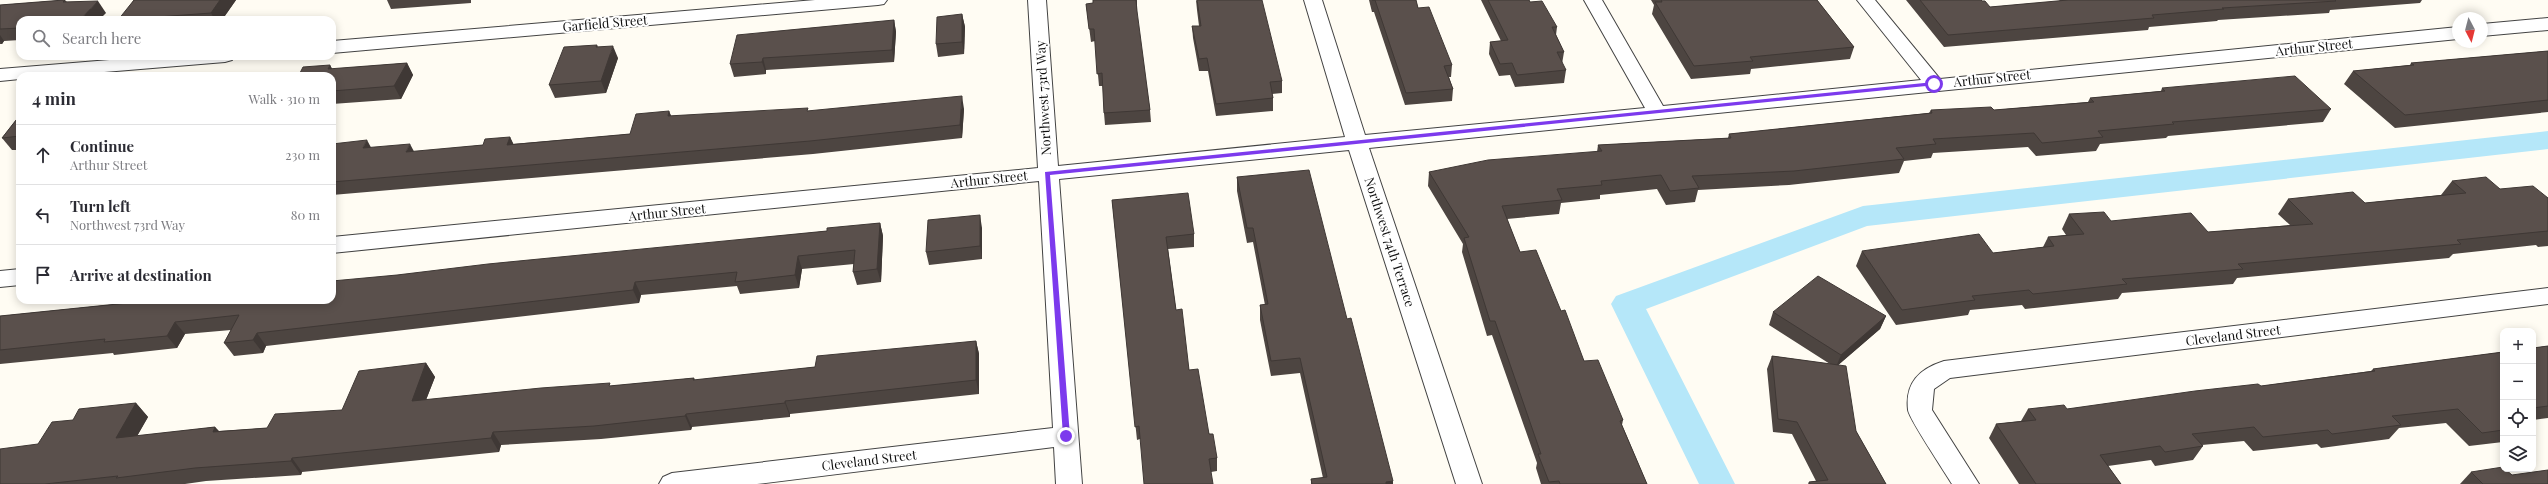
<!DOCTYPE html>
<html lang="en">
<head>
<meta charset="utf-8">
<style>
  body { margin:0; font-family:"Playfair Display",serif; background:#f2f2f3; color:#2b2b33 }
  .controls { position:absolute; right:12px; bottom:12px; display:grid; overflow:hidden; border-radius:8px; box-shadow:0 2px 10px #0003 }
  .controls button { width:36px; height:36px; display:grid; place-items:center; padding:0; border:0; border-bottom:1px solid #e1e1e2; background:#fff; color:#2b2b33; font:20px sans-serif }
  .compass { position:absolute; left:2452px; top:12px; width:36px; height:36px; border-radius:50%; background:#fff; box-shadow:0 2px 10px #0003; rotate:173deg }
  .stop { position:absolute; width:12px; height:12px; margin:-9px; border:3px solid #7c3aed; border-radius:50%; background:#fff }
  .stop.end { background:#7c3aed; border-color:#fff; box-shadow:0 1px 4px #0008 }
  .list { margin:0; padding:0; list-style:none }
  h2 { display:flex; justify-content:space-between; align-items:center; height:52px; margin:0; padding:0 16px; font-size:17px }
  h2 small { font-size:13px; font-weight:400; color:#7c7c81 }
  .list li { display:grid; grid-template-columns:26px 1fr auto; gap:12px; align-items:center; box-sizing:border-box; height:60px; padding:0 16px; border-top:1px solid #e1e1e2 }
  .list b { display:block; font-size:15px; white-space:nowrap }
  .list p { margin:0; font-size:13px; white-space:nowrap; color:#7c7c81 }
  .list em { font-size:13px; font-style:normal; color:#7c7c81 }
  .icon { flex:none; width:22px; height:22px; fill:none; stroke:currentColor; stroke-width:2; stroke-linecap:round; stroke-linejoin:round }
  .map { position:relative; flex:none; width:2548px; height:484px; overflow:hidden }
  .search { position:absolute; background:#fff; box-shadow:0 2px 10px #0003; left:16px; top:16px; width:320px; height:44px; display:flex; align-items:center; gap:10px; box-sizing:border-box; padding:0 14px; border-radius:12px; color:#7c7c81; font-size:15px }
  .panel { position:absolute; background:#fff; box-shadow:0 2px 10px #0003; left:16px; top:72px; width:320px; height:232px; border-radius:12px }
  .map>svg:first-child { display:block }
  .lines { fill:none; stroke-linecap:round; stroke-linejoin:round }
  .canal { fill:#b5e7f9; fill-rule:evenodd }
  .minor-casing { stroke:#434343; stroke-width:2 }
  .minor { fill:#fff; fill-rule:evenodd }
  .wall { fill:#4d4541 }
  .shaded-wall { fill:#3f3835 }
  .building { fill:#5a504c; stroke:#3f3835 }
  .route { fill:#7c3aed }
  .labels { text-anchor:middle; stroke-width:4; stroke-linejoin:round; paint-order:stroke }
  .street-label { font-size:13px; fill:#101010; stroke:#fff }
</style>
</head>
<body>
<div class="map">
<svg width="2548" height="484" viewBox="0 0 2548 484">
  <rect width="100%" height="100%" fill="#fffcf3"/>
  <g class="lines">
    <path class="canal" d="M2548,131V149L1867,226L1646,309L1735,484H1699L1611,304L1616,296L1863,206Z"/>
    <defs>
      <g id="minor">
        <path d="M815,0H887L884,4L878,5L332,53V41Z"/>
        <path d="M1028,0H1046L1058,166L1345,137L1304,0H1322L1365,135L1645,108L1584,0H1602L1663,106L1921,80L1857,0H1875L1940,79L2458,27V39L1369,148L1482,484H1456L1349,150L1059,179L1082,484H1056L1054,447L757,484H659L663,477L672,473L1053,428L1039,181L332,253V237L1038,168Z"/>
        <path d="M2548,18V30L2482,36V24Z"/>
        <path d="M158,56H234L232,60L225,62L56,76H20V79L0,81V69Z"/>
        <path d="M20,269V285L0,287V271Z"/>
        <path d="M2548,288V304L1950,378L1934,389L1932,410L1979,484H1952C1945,472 1909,419 1908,410C1905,383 1919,369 1944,361Z"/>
      </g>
    </defs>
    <use href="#minor" class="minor-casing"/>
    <use href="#minor" class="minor"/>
  </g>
  <g class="wall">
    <path d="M65,0L67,2L106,13L20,20V40L4,41L2,44H0V5Z"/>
    <path d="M134,0H236L222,20H119Z"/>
    <path d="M387,0H471V3L391,9Z"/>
    <path d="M1137,0V17L1150,110L1151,122L1105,125L1104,113L1103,86H1099L1095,41L1091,42L1086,4Z"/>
    <path d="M1196,0L1282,81V93L1272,94L1273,98V111L1216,116L1208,71H1199L1193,38L1192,26H1199L1197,10Z"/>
    <path d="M1369,0H1416L1418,8L1452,65L1451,77H1449L1453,89L1452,101L1405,105L1374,12H1372Z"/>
    <path d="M1481,0H1529L1530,2L1557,27L1556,35L1564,52L1562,64L1566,70L1564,83L1515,87L1510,75L1499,76L1489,54L1490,42L1501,41Z"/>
    <path d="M1651,0H1817L1854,47L1850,59L1751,69L1750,74L1691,79L1652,14L1654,5Z"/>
    <path d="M1906,0H1981L1990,7L2060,1L2059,0H2422L2420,3L2330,10L2329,13L2218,20L2217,21L2149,27L2148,30L1944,47Z"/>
    <path d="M962,14L965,27L964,54L938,57L936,44Z"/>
    <path d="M894,20L896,32L894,62L766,70V74L734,77L730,64Z"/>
    <path d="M597,45L598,47L618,58L606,93L555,98L549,85Z"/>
    <path d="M2548,51V112L2395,128L2344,84L2353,71L2410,65L2411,63Z"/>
    <path d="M407,63L413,75L401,99L332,104V76L300,73L330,65L332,69Z"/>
    <path d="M2162,88L2331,109L2323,122L2168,136L2166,138L2100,144L2096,151L2036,156L2028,147L1933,153L1931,158L1904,161L1899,173L1789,185L1698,190L1695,202L1666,205L1657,189L1600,195V199L1561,203L1559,214L1507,219L1520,252L1561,311L1584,361L1623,420L1622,425L1647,484H1541L1536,468L1537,463L1492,335L1487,336L1462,252L1463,244L1428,186L1429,172L1597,152L1598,145L1728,138L1729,134L1929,113L1931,110H1994L2088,102L2090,98L2161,91Z"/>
    <path d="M964,109L962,138L813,154L332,195V144L414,152L483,145L510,137L513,144L630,134L669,111L671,116L809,111Z"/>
    <path d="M20,115V150H12L2,138Z"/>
    <path d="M1237,177L1347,319L1393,484H1311V479L1323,478L1300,373L1271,376L1260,320V305H1265L1253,242L1247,243L1237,191Z"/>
    <path d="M2452,181L2548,198V246L2538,247L2536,245L2453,254L2449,258L2237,278L2233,284L2122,293L2118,299L2025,309L2022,305L1970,310L1968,315L1896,325L1856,266L1862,251L1993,253L2043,247L2048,237L2066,235L2062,229L2069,214L2111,221L2208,232L2290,225L2278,214L2288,199L2365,203L2441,195Z"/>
    <path d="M1112,200L1194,234V247L1168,249L1176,310L1189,370L1217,458V471L1211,472L1140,439L1137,440Z"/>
    <path d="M880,223L883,236L881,282L857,285L853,272L854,264L802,269L799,288L740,294L737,286L641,295L639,303L266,346L263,353L234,356L224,343L231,330L185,334L177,348L114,355L113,353L0,364V316L827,231Z"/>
    <path d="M982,228V259L929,265L926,252Z"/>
    <path d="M1773,312L1886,316L1880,329L1838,365L1856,431L1886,484H1808L1809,482L1816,481L1792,434L1773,432L1767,369L1772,356L1830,364L1769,325Z"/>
    <path d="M976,341L979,354V394L790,414V417L692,427L691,430L601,439L501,445L499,452L302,472L301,475L206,481L185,484H0L38,444L73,420L136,403L148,417L137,436L215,427L219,431L267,428L342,410L426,363L435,377L426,400L611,386L694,378L695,380L815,367Z"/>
    <path d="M2548,346V418L2533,420V348Z"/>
    <path d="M2503,352V442L2469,446L2446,423L2399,428L2389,439L2321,448L2317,444L2253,451L2244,441L2202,445L2203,446L2193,460L2155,466L2151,460L2108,466L2121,484H2019L1989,438L1996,424L2021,421L2028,409H2067L2261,386L2371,371L2373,369Z"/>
    <path d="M2471,472L2512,475L2548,484H2460Z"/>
  </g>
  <g class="shaded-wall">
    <path d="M220,0H236L222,20H215L211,13Z"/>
    <path d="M98,1L106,13L99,20H80Z"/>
    <path d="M962,14L965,27L964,54L962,42Z"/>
    <path d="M894,20L896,32L894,62L892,50Z"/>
    <path d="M0,35L4,41L2,44L0,41Z"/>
    <path d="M613,46L618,58L606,93L601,81Z"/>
    <path d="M763,58L766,70V74L762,62Z"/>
    <path d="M407,63L413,75L401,99L394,86Z"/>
    <path d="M330,65L337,78L328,69Z"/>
    <path d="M962,96L964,109L962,138L960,125Z"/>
    <path d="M669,111L674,123L668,116Z"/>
    <path d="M510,137L516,149L507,145Z"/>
    <path d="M367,140L374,153L363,148Z"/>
    <path d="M410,144L417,157L406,152Z"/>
    <path d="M980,215L982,228V259L980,246Z"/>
    <path d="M880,223L883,236L881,282L877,269Z"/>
    <path d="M798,256L802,269L799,288L795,275Z"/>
    <path d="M635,282L641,295L639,303L633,290Z"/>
    <path d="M1886,316L1880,329L1836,367L1841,355Z"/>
    <path d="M175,322L185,334L177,348L167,336Z"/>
    <path d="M257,333L266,346L263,353L253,340Z"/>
    <path d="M976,341L979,354V394L976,380Z"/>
    <path d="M426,363L435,377L420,415L412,401Z"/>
    <path d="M785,401L790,414V417L785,403Z"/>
    <path d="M136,403L148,417L128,452L116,438Z"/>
    <path d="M686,414L692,427L691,430L685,416Z"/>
    <path d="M215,427L226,440L213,432Z"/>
    <path d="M493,432L501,445L499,452L491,438Z"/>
    <path d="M292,458L302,472L301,475L291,461Z"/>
    <path d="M1393,481V484H1386V482Z"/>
  </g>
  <g class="building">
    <path d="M64,0H65L63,2L98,1L80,20H20V28L0,29V5Z"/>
    <path d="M134,0H220L211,13L118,20Z"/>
    <path d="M1093,0H1136L1137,11L1150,110L1104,113L1102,73L1097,74L1094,29H1089L1086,4L1093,3Z"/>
    <path d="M1197,0H1262L1282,81L1270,82L1273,98L1216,104L1207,58L1199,59L1192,26H1201Z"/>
    <path d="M1372,0H1416L1418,8L1429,7L1452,65L1444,66L1453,89L1406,93L1375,0Z"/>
    <path d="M1488,0H1529L1530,2L1542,1L1557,27H1552L1564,52H1557L1566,70L1517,75L1512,63L1500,64L1490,42L1508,40Z"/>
    <path d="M1661,0H1817L1854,47L1750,57L1753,61L1694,66L1655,2H1662Z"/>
    <path d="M1920,0H1981L1982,1H1985L1990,7L2068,0H2335L2336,1L2222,8L2224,9L2152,15L2154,18L1948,35Z"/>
    <path d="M962,14V42L936,44L937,17Z"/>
    <path d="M894,20L892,50L763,58L762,62L730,64L737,35Z"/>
    <path d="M597,45L596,47L613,46L601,81L549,85L564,47Z"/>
    <path d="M2548,51V100L2405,115L2353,71L2414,65L2411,63Z"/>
    <path d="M407,63L394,86L332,91V76H262L300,73L303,67L330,65L328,69Z"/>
    <path d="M2295,76L2331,109L2172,122L2174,124L2098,131L2103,137L2042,143L2034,133L1933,139L1936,144L1896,148L1904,159L1794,171L1692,176L1699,188L1670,191L1661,175L1601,181L1602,185L1557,189L1562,200L1502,206L1520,252L1536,250L1561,311L1565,310L1584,361L1598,360L1623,420L1620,421L1647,484H1560L1559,481L1549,482L1538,454H1541L1495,321H1490L1464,238L1469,237L1429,172L1488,160L1602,151L1598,145L1731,138L1729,134L1932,113L1931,110L1991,107L1994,110L2094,102L2090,98L2165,91L2162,88Z"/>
    <path d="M962,96L960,125L810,141L332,182V144L367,140L363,148L410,144L406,152L483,145L485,139L510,137L507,145L630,134L636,114L669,111L668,116L808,108L807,111Z"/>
    <path d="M20,115V136L2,138Z"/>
    <path d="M1309,170L1347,319L1351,318L1393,481L1386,482V484H1312L1311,479L1327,477L1300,358L1271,361L1260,305L1268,304L1253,228H1247L1237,177Z"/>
    <path d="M2486,177L2500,189L2533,186L2548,198V231L2457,240L2461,244L2238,264L2243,269L2122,279L2127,284L2033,294L2029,290L1972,296L1975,300L1902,310L1862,251L1979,234L1993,253L2054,246L2048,237L2084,234L2069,214L2104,212L2111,221L2191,213L2208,232L2313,224L2288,199L2353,192L2365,203L2466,193L2452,181Z"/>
    <path d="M1188,193L1194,234L1166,237L1176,310L1182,309L1189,370L1198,369L1209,434H1213L1217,458L1209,459L1213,484H1144L1139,426L1135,427L1112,200Z"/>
    <path d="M980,215V246L926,252L928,220Z"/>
    <path d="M880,223L877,269L853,272L855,250L798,256L795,275L735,282L737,272L635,282L633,290L257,333L253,340L224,343L239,315L175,322L167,336L104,342L105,339L0,350V316L157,300H332V281L397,275L488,264L827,231V228Z"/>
    <path d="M1818,276L1886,316L1841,355L1773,312Z"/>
    <path d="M976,341V380L785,401V403L686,414L685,416L594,426L493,432L491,438L292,458L291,461L195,468L116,478L118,476L45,484H0V449L38,444L52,422L73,420L79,409L136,403L116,438L215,427L213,432L267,428L275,414L342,410L359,371L426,363L412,401L541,388L610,383L609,386L694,378L693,380L815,367L817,356Z"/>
    <path d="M2548,346V406L2533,408V348Z"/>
    <path d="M2503,352V412H2500L2503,415V430L2482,433L2458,409L2392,416L2401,425L2332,434L2328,430L2263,437L2254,427L2192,434L2203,446L2165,452L2160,446L2100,455L2121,484H2036L1996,424L2036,420L2028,409L2064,405L2067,409L2195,391L2258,384L2261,386L2375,371L2373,369Z"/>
    <path d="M1772,356L1846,366L1856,431L1886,484H1810L1809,482L1828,480L1797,422L1778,419Z"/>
    <path d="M2503,467V469H2505L2512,475L2548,470V484H2483L2471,472Z"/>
  </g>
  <path class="route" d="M1934,82L1936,85L1050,175L1070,436L1066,439L1063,436L1045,172Z"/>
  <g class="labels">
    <g class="street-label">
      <text transform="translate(605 23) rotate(-5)" y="5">Garfield Street</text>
      <text transform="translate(2314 47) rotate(-6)" y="5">Arthur Street</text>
      <text transform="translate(1992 78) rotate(-6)" y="5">Arthur Street</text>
      <text transform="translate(1043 98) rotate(-93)" y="5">Northwest 73rd Way</text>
      <text transform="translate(989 179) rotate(-6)" y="5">Arthur Street</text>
      <text transform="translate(667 212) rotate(-6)" y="5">Arthur Street</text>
      <text transform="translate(1390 242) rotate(72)" y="5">Northwest 74th Terrace</text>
      <text transform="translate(2233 335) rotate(-7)" y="5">Cleveland Street</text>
      <text transform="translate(869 460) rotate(-7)" y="5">Cleveland Street</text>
    </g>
  </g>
</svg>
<div class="controls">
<button>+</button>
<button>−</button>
<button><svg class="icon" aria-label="locate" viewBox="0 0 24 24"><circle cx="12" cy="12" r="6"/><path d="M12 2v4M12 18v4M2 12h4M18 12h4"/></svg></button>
<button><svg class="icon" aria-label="layers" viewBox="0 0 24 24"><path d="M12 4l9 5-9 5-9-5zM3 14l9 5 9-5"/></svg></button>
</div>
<svg class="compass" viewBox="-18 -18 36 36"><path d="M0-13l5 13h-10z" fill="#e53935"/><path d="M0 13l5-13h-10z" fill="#7c7c81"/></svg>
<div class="stop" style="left:1934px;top:84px"></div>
<div class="stop end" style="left:1066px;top:436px"></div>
<div class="search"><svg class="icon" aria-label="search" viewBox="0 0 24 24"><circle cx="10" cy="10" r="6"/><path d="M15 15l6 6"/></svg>Search here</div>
<section class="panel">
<h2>4 min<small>Walk · 310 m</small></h2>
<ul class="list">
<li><svg class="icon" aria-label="ahead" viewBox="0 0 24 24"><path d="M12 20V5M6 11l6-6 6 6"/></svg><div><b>Continue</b><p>Arthur Street</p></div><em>230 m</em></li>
<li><svg class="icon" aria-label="left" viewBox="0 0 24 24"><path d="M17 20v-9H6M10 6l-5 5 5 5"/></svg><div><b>Turn left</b><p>Northwest 73rd Way</p></div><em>80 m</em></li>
<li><svg class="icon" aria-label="arrive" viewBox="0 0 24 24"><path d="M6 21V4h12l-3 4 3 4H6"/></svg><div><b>Arrive at destination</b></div></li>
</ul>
</section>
</div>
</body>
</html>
